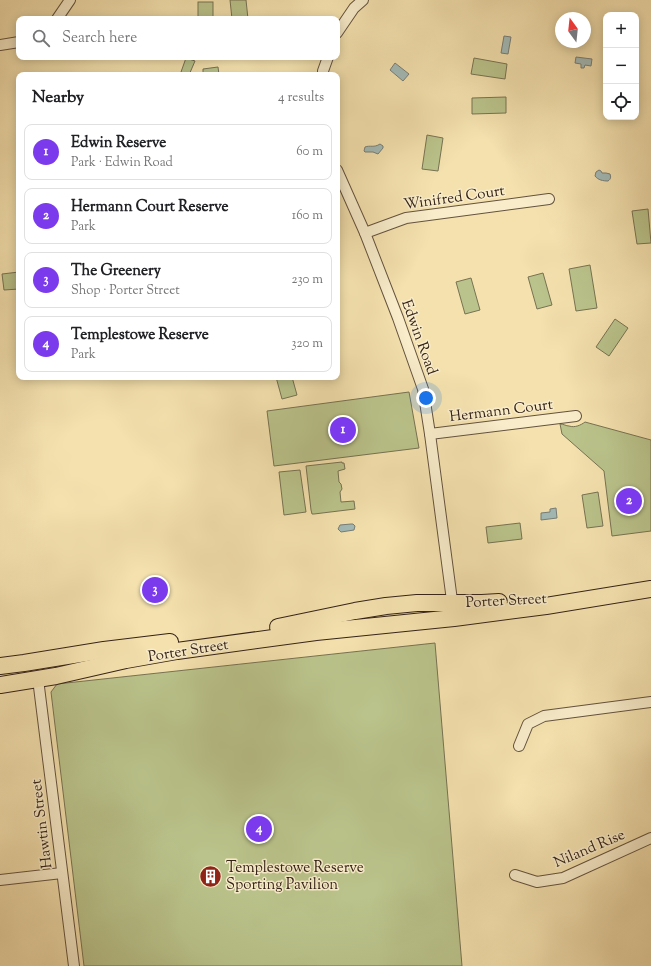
<!DOCTYPE html>
<html lang="en">
<head>
<meta charset="utf-8">
<style>
  body { margin:0; font-family:"Sorts Mill Goudy",serif; background:#f6f6f6; color:#202124 }
  .controls { position:absolute; right:12px; top:12px; display:grid; overflow:hidden; border-radius:8px; box-shadow:0 2px 10px #0003 }
  .controls button { width:36px; height:36px; display:grid; place-items:center; padding:0; border:0; border-bottom:1px solid #e0e0e0; background:#fff; color:#202124; font:20px sans-serif }
  .compass { position:absolute; left:555px; top:12px; width:36px; height:36px; border-radius:50%; background:#fff; box-shadow:0 2px 10px #0003; rotate:345deg }
  .you { position:absolute; left:426px; top:398px; width:14px; height:14px; margin:-10px; border:3px solid #fff; border-radius:50%; background:#1a73e8; box-shadow:0 0 0 6px #1a73e833 }
  .badge { display:grid; place-items:center; width:26px; height:26px; border-radius:50%; background:#7c3aed; color:#fff; font-size:13px; font-weight:700 }
  .pin { position:absolute; translate:-50% -50%; border:2px solid #fff; box-shadow:0 1px 4px #0006 }
  .list { margin:0; padding:0; list-style:none }
  h2 { display:flex; justify-content:space-between; align-items:center; height:52px; margin:0; padding:0 16px; font-size:17px }
  h2 small { font-size:13px; font-weight:400; color:#757577 }
  .list li { display:grid; grid-template-columns:26px 1fr auto; gap:12px; align-items:center; box-sizing:border-box; height:56px; margin:0 8px 8px; padding:0 8px; border:1px solid #e0e0e0; border-radius:8px }
  .list b { display:block; font-size:15px; white-space:nowrap }
  .list p { margin:0; font-size:13px; white-space:nowrap; color:#757577 }
  .list em { font-size:13px; font-style:normal; color:#757577 }
  .icon { flex:none; width:22px; height:22px; fill:none; stroke:currentColor; stroke-width:2; stroke-linecap:round; stroke-linejoin:round }
  .map { position:relative; flex:none; width:651px; height:966px; overflow:hidden }
  .search { position:absolute; background:#fff; box-shadow:0 2px 10px #0003; left:16px; top:16px; width:324px; height:44px; display:flex; align-items:center; gap:10px; box-sizing:border-box; padding:0 14px; border-radius:8px; color:#757577; font-size:15px }
  .panel { position:absolute; background:#fff; box-shadow:0 2px 10px #0003; left:16px; top:72px; width:324px; height:308px; border-radius:8px }
  .map>svg:first-child { display:block }
  .green { fill:#bac38b; stroke:#777252 }
  .water { fill:#a2bab7; stroke:#767d77 }
  .lines { fill:none; stroke-linecap:round; stroke-linejoin:round }
  .street-casing { stroke:#64523e; stroke-width:12 }
  .primary-casing { stroke:#342218; stroke-width:18 }
  .street { stroke:#f8ecca; stroke-width:10 }
  .primary { stroke:#f4e1ae; stroke-width:16 }
  .labels { text-anchor:middle; stroke-width:3; stroke-linejoin:round; paint-order:stroke }
  .street-label { font-size:15px; fill:#342218; stroke:#f8ecca }
  .poi-label { font-size:15px; fill:#342218; stroke:#f8ecca; text-anchor:start }
</style>
</head>
<body>
<div class="map">
<svg width="651" height="966" viewBox="0 0 651 966">
  <rect width="100%" height="100%" fill="#f4e1ae"/>
  <filter id="stains"><feTurbulence type="fractalNoise" baseFrequency=".005" numOctaves="4"/><feColorMatrix values="0 0 0 0 .2 0 0 0 0 .09 0 0 0 0 .02 0 0 0 .5 -.17"/></filter>
  <radialGradient id="worn" r=".72"><stop offset=".6" stop-color="#630" stop-opacity="0"/><stop offset="1" stop-color="#630" stop-opacity=".3"/></radialGradient>
  <g class="green">
    <path d="M230,0H246L248,19H232Z"/>
    <rect x="198" y="2" width="15" height="17"/>
    <path d="M186,58L195,61L189,75L181,72Z"/>
    <path d="M474,58L507,64L505,79L471,74Z"/>
    <path d="M218,67L219,75H203V69Z"/>
    <path d="M506,97V113L472,114V98Z"/>
    <path d="M427,135L443,138L438,171L422,169Z"/>
    <path d="M648,209L651,243L637,244L632,211Z"/>
    <path d="M590,265L597,308L576,311L569,269Z"/>
    <path d="M19,272V289L4,290L2,274Z"/>
    <path d="M543,273L552,305L537,309L528,277Z"/>
    <path d="M471,278L480,310L465,314L456,282Z"/>
    <path d="M615,319L628,328L609,356L596,347Z"/>
    <path d="M276,377H292L297,395L282,399Z"/>
    <path d="M409,392L419,448L274,466L267,411Z"/>
    <path d="M585,422L651,440V531L612,536L604,471L562,434L560,424C564,424 566,426 569,426C575,428 581,425 585,422Z"/>
    <path d="M342,462V463H344L345,469L338,471L339,482L341,484L342,489L340,492L341,502L354,501L355,509L314,514H312L311,510L306,466Z"/>
    <path d="M300,470L306,512L284,515L279,472Z"/>
    <path d="M598,492L603,526L587,528L582,495Z"/>
    <path d="M520,523L522,539L488,543L486,527Z"/>
    <path d="M435,643L462,966H84L51,692L57,684Z"/>
  </g>
  <g class="water">
    <path d="M504,36L511,37L508,54L501,53Z"/>
    <path d="M576,57L592,59L591,66L585,65L584,68H581V64L575,63Z"/>
    <path d="M395,63L409,74L403,81L390,70Z"/>
    <path d="M380,144L383,146V148L378,154L373,152H365L364,151L365,147C370,145 374,148 380,144Z"/>
    <path d="M599,170L601,171L602,173H606L610,174C611,177 611,179 608,181C603,181 598,180 595,176L596,172Z"/>
    <path d="M556,508L557,518L541,520V513L550,512V509Z"/>
    <path d="M351,524H353L355,526L354,530L341,532L338,529L340,525Z"/>
  </g>
  <g class="lines">
    <defs>
      <g id="street">
        <path d="M57,19L70,0"/>
        <path d="M337,33L354,8L363,0"/>
        <path d="M0,45L19,42"/>
        <path d="M323,75V71L328,57"/>
        <path d="M337,170L365,233L398,318L423,389L430,434L453,608"/>
        <path d="M365,233L406,218L549,199"/>
        <path d="M430,434L576,416"/>
        <path d="M38,679L74,966"/>
        <path d="M519,746L528,724L544,716L651,702"/>
        <path d="M515,875L537,882L563,878L651,838"/>
        <path d="M0,880L62,873"/>
      </g>
      <g id="primary">
        <path d="M278,627L355,611L386,606L417,603H482L499,602"/>
        <path d="M0,666L24,663L104,650L170,642"/>
        <path d="M0,685L56,676L126,660L177,651L316,632L454,618L546,606L651,589"/>
      </g>
    </defs>
    <use href="#street" class="street-casing"/>
    <use href="#primary" class="primary-casing"/>
    <use href="#street" class="street"/>
    <use href="#primary" class="primary"/>
  </g>
  <defs>
    <symbol id="building-disc" viewBox="-11 -11 22 22"><circle r="9.5" fill="#8f2418" stroke="#f8ecca"/><path d="M-4-6H4V6H1V3H-1V6H-4ZM-2.5-4.3h1.7v1.8h-1.7ZM.8-4.3h1.7v1.8H.8ZM-2.5-1h1.7V.8h-1.7ZM.8-1h1.7V.8H.8Z" fill="#fff"/></symbol>
  </defs>
  <g fill-rule="evenodd">
    <use href="#building-disc" x="198" y="864" width="25" height="25"/>
  </g>
  <g class="labels">
    <g class="street-label">
      <text transform="translate(454 197) rotate(-8)" y="5">Winifred Court</text>
      <text transform="translate(420 337) rotate(70)" y="5">Edwin Road</text>
      <text transform="translate(501 410) rotate(-7)" y="5">Hermann Court</text>
      <text transform="translate(506 600) rotate(-3)" y="5">Porter Street</text>
      <text transform="translate(188 650) rotate(-9)" y="5">Porter Street</text>
      <text transform="translate(41 824) rotate(-97)" y="5">Hawtin Street</text>
      <text transform="translate(589 848) rotate(-23)" y="5">Niland Rise</text>
    </g>
    <g class="poi-label">
      <text x="226" y="872">Templestowe Reserve<tspan x="226" dy="17">Sporting Pavilion</tspan></text>
    </g>
  </g>
  <rect width="100%" height="100%" filter="url(#stains)"/>
  <rect width="100%" height="100%" fill="url(#worn)"/>
</svg>
<div class="controls">
<button>+</button>
<button>−</button>
<button><svg class="icon" aria-label="locate" viewBox="0 0 24 24"><circle cx="12" cy="12" r="6"/><path d="M12 2v4M12 18v4M2 12h4M18 12h4"/></svg></button>
</div>
<svg class="compass" viewBox="-18 -18 36 36"><path d="M0-13l5 13h-10z" fill="#e53935"/><path d="M0 13l5-13h-10z" fill="#757577"/></svg>
<div class="you"></div>
<div class="pin badge" style="left:343px;top:430px">1</div>
<div class="pin badge" style="left:629px;top:501px">2</div>
<div class="pin badge" style="left:155px;top:590px">3</div>
<div class="pin badge" style="left:259px;top:829px">4</div>
<div class="search"><svg class="icon" aria-label="search" viewBox="0 0 24 24"><circle cx="10" cy="10" r="6"/><path d="M15 15l6 6"/></svg>Search here</div>
<section class="panel">
<h2>Nearby<small>4 results</small></h2>
<ul class="list">
<li><span class="badge">1</span><div><b>Edwin Reserve</b><p>Park · Edwin Road</p></div><em>60 m</em></li>
<li><span class="badge">2</span><div><b>Hermann Court Reserve</b><p>Park</p></div><em>160 m</em></li>
<li><span class="badge">3</span><div><b>The Greenery</b><p>Shop · Porter Street</p></div><em>230 m</em></li>
<li><span class="badge">4</span><div><b>Templestowe Reserve</b><p>Park</p></div><em>320 m</em></li>
</ul>
</section>
</div>
</body>
</html>
